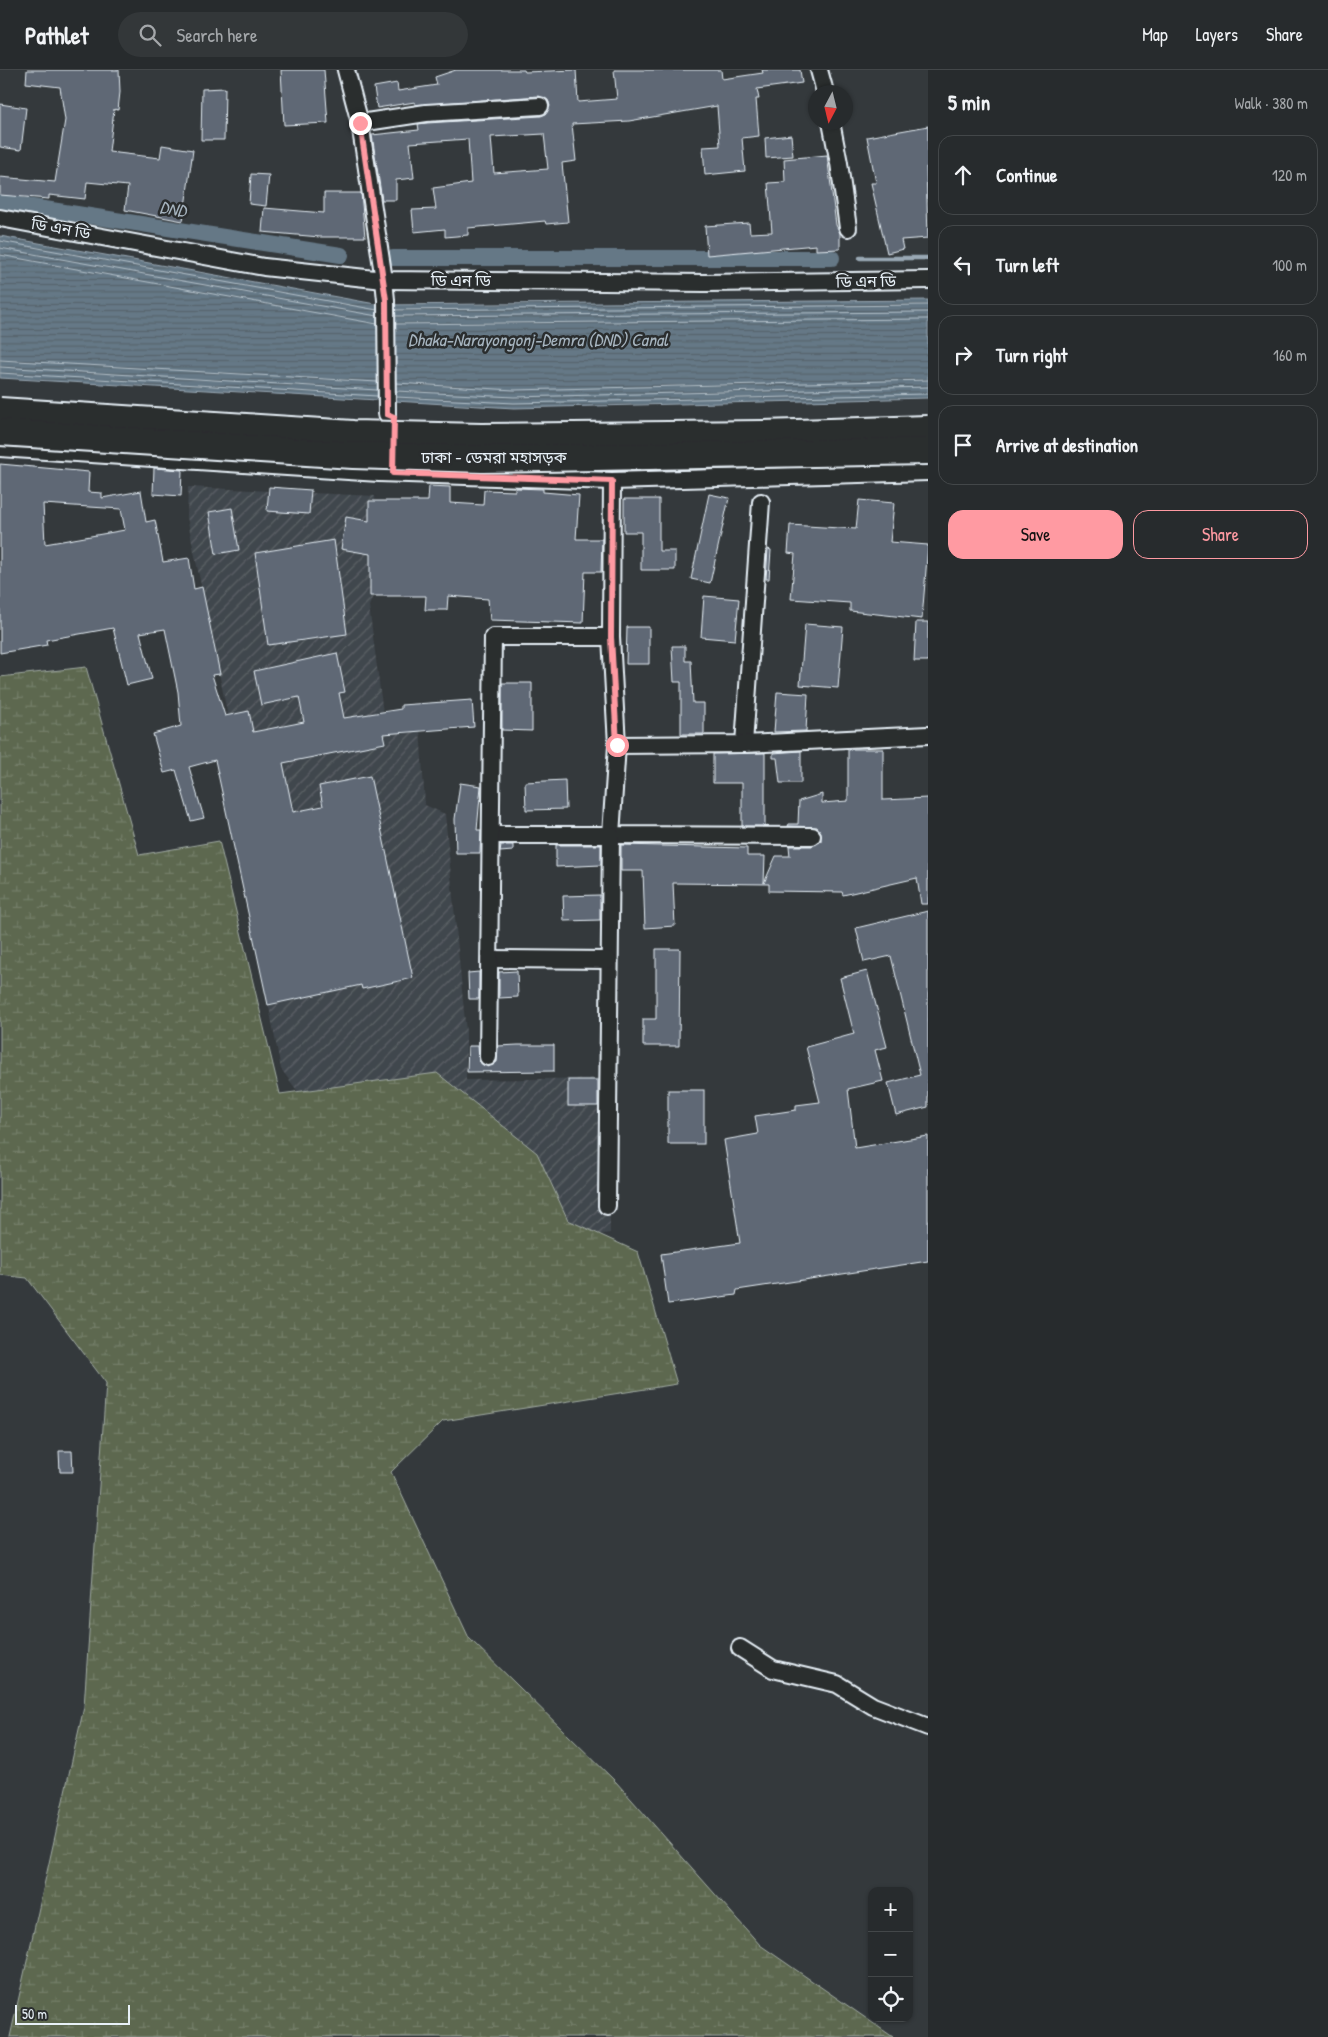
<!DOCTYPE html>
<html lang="en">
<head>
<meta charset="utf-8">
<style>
  body { margin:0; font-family:"Patrick Hand","Noto Sans Bengali",sans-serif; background:#333739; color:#f1f3f6 }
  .controls { position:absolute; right:15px; bottom:15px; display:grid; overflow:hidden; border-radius:10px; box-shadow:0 1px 4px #0004 }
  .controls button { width:45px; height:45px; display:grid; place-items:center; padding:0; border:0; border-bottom:1px solid #434749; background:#272b2d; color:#f1f3f6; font:25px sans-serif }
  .compass { position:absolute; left:808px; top:15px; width:45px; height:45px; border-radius:50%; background:#272b2d; box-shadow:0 1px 4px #0004; rotate:187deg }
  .scale { position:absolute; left:15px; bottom:12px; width:115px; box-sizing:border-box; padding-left:5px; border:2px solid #e8f1f8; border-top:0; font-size:14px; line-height:18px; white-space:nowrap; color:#e8f1f8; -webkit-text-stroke:4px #2a2d2e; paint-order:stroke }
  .stop { position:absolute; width:15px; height:15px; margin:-11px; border:4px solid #ff9aa2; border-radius:50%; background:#fff }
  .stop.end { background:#ff9aa2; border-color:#fff; box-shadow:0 1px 5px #0008 }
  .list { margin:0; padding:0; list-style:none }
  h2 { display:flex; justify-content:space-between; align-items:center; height:65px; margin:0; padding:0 20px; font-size:21px }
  h2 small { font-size:16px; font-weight:400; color:#a4a7aa }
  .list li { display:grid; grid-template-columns:32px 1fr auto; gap:15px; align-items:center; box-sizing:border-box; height:80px; margin:0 10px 10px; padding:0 10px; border:1px solid #434749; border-radius:15px }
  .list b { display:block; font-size:19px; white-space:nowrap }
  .list em { font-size:16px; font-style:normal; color:#a4a7aa }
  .actions { display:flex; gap:10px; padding:15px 20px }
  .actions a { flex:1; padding:11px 0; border:1px solid #ff9aa2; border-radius:15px; text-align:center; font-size:18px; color:#ff9aa2 }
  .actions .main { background:#ff9aa2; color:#111 }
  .icon { flex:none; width:28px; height:28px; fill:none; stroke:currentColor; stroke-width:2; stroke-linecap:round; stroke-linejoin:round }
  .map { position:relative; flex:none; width:928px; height:1967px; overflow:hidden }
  header { display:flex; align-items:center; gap:30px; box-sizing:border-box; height:70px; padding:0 25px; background:#272b2d; border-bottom:1px solid #434749 }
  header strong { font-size:24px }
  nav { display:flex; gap:28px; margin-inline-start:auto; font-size:18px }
  .search { width:350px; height:45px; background:#333739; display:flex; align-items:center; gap:12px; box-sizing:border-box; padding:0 18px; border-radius:28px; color:#a4a7aa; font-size:19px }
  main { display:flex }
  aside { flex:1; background:#272b2d }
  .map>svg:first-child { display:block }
  .industrial { fill:url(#industrial-furrows) }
  .wetland { fill:url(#wetland-marsh); stroke:#a2aca4 }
  .water { fill:url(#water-rules); stroke:#99a8b4 }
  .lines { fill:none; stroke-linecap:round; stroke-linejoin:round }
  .shore { stroke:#b4c1ca; stroke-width:1 }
  .stream { stroke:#99a8b4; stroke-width:4.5 }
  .canal { stroke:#657886; stroke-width:16 }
  .building { fill:#5e6774; stroke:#e8f1f8; fill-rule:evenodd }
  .street-casing { stroke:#e8f1f8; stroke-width:20 }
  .street { stroke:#2a2d2e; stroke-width:16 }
  .primary-bridge-casing { stroke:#e8f1f8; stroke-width:30; stroke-linecap:butt }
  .primary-bridge { stroke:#2a2d2e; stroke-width:26 }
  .route { stroke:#ff9aa2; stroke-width:6 }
  .labels { text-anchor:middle; stroke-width:5; stroke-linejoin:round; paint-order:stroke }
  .street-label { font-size:16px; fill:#e8f1f8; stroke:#2a2d2e }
  .water-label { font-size:18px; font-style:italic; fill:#a6b4bf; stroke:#2a2d2e }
</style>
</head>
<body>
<header>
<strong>Pathlet</strong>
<div class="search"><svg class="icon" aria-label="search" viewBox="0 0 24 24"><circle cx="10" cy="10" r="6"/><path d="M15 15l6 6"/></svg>Search here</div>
<nav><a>Map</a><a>Layers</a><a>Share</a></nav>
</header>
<main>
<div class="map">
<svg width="928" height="1967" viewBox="0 0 928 1967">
  <defs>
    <pattern id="industrial-furrows" width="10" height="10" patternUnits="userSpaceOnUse" patternTransform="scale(1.25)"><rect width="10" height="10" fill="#41474d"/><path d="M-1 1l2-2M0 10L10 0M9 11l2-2" fill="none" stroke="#5c6267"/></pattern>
    <pattern id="wetland-marsh" width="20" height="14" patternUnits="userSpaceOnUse" patternTransform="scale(1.25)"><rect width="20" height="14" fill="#5d684f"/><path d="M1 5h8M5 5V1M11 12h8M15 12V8" fill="none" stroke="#747e69"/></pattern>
    <pattern id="water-rules" width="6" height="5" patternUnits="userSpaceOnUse" patternTransform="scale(1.25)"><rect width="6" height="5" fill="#657886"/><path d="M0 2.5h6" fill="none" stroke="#57626b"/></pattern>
  </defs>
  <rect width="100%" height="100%" fill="#34393c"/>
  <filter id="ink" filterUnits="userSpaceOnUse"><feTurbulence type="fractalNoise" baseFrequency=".02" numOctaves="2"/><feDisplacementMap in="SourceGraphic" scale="10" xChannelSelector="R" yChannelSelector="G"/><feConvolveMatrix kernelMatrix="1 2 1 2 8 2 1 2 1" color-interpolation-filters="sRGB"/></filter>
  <g filter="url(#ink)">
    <path class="industrial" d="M188,417L375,426L380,509L369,536L383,643H419L425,735L445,744L466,962V1010L609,1008L610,1163L530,1175L404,1163L281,999L239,783L255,778L187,447Z"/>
    <path class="wetland" d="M86,597L139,785L219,771L280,1024L437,1003L537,1083L568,1150L638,1182L677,1314L443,1351L391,1402L469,1568L616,1712L760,1875L893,1967H10L84,1637L106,1313L27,1208L0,1205V607Z"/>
    <path class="water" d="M0,166L381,235L928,230V328L514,338L0,308Z"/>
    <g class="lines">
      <g class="shore">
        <path d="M0,171L377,240"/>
        <path d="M0,178L377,246"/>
        <path d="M0,185L377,254"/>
        <path d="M395,240L928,235"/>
        <path d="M396,246L928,242"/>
        <path d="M396,254L928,249"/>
        <path d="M0,290L377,312"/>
        <path d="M0,297L377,320"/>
        <path d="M0,303L377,326"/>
        <path d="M396,313L514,320L928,310"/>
        <path d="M396,321L514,327L928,317"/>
        <path d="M396,327L514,333L928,324"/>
      </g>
      <path class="stream" d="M860,188H928"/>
      <g class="canal">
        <path d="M0,132L341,185"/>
        <path d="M393,188H832"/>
      </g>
    </g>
    <g class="building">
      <path d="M27,0H119L120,22L118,40L114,39L109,82L160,88L162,75L193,80L183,151L125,140L128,116L87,112L85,129L49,125V129L0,125V107L55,112L65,50L60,17L26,13Z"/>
      <path d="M281,0H324L328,53L284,55Z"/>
      <path d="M456,0H524L525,2L576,0L578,32L617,29L614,0H721L722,9L763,3L762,0H800L802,13L757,19L759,29H756L759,66L742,68L745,101L705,105L703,77L720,76L717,36L629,51L572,54L576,91L562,93L568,152L546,154L545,151L468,158V165L445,167V159L414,162L412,140L436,139L433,118L471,113L468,69L410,73L414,108L396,110V130H382L372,65L419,60L418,54L427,53L541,46L546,44L550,36L548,30L539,26L415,35V32L377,38L374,17L397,13L398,21L437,15L435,7ZM544,64L548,99L494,103L491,67Z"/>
      <path d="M225,18L224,70H201L202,19Z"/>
      <path d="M0,34L26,38L21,80L0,77Z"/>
      <path d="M928,56V97H926L928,168L901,170L903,179L887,183L871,113H876L867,67Z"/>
      <path d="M791,65L793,86L766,88L765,68Z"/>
      <path d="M827,85L836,155L840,163V179L816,180V175L707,185L705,156L749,153L750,163L772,162L768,113L785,112L784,89Z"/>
      <path d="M251,104L269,105L266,136L249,134Z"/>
      <path d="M324,123H361L365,167H320L262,162L264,138L324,143Z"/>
      <path d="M0,394L89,402L88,422L102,423V428L141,421L146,452L155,450L163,492L189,488L194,519L202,517L220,604L212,605L225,646L249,641L253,662L304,652L299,627L261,635L254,601L337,583L345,622L339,623L344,648L401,639V635L472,630L474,657L383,664L385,673L283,693L293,742L323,736L319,716L370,706L413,908L362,919L361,915L268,935L215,690L189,697L204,748L191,751L176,700L164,703L153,664L181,656L178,622L165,559L140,563L152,609L127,615L113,558L46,570L47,575L0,583ZM43,434L121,439L125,460L45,474Z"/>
      <path d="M154,398L182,400L181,426L153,424Z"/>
      <path d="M429,416L450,417V433L483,435L484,420L515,421V418L543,419V422L579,425L576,469H602L601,502H585L583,553L490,550L488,529L448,526L447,540H425L426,526H370V484L341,479L346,447L369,451V431H428Z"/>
      <path d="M269,417L311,420L309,444L267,441Z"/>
      <path d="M709,424L729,428L710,513L691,509Z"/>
      <path d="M624,429H659V481H675V500H641V462H624Z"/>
      <path d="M859,430L894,433L890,472L928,475L922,549L850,541V533L791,529L795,484L788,483L790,455L856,459Z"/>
      <path d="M232,438L239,480L216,484L209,442Z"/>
      <path d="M334,470L347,564L268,575L255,483Z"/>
      <path d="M768,479L771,480L769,509H766Z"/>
      <path d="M704,526L739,529L735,570L701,567Z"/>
      <path d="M916,552H928V591H914Z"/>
      <path d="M805,554L843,557L838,618L800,615Z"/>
      <path d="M627,557H649V594H626Z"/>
      <path d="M672,576H685V591H691L693,633H704V664H681V612H674Z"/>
      <path d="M502,613H532V661L502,660Z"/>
      <path d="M777,622L808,624L806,661L774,662Z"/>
      <path d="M848,679H883V730L928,728V834H921L917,808L843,825L842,822L769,821V814L673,813L675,856L645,858L643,801H621V775L747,778V786H765L764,813L776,786H790L789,776H812L821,771V762L817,757L788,756L789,754H798L799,731L822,724V733L848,731Z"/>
      <path d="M801,681V713H780L777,688H773V683Z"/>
      <path d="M765,683V756H742V713H713V684Z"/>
      <path d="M565,710L566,739L526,740L525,712Z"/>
      <path d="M460,713L481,716L477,760H481L480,783H456L455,749Z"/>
      <path d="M501,775H513V781L500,782Z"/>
      <path d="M556,775H601V795L556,797Z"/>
      <path d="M600,825V850L564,851L563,826Z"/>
      <path d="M928,841V1037L896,1045L888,1013L920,1005L891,886L864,892L856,858Z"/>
      <path d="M656,879H680L679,976H643V949H656Z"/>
      <path d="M517,901L518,927L499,928V902Z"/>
      <path d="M867,901L887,977L875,980L883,1011L848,1019L855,1078L928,1066V1191L737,1220L736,1225L668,1234L661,1184L740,1173L724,1070L758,1064L755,1046L796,1040V1035L820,1032L806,977L854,964L840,908Z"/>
      <path d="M479,902V929H469L468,903Z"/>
      <path d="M518,975H554V1001L467,1002L468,976H478L479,991L488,997L497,992L498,976Z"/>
      <rect x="568" y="1010" width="30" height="26"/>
      <rect x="668" y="1020" width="36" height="54"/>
      <path d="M59,1381H72L73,1402H60Z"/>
    </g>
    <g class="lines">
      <defs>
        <g id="street">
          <path d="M346,0L360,53L384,210L386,230L387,344"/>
          <path d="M819,0L825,22"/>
          <path d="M831,52L839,93L848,158"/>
          <path d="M360,53L426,43L540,36"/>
          <path d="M0,148L264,197L384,210L705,213L928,210"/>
          <path d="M0,378L379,403L612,411L928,402"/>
          <path d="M612,411L611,567L617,675L611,765L812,766"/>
          <path d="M744,674L761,432"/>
          <path d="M617,675L744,674L928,665"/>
          <path d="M491,765H611L607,1136"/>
          <path d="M490,889L608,890"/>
          <path d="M488,987L493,567H611"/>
          <path d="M740,1578L773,1599L837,1614L873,1636L928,1657"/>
        </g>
      </defs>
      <use href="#street" class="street-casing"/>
      <use href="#street" class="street"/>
      <defs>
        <g id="primary-bridge">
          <path d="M0,341L353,364L481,367L763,364L928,359"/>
          <path d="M0,362L353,385L482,389L928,381"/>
        </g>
      </defs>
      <use href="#primary-bridge" class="primary-bridge-casing"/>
      <use href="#primary-bridge" class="primary-bridge"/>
    </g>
  </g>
  <g class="lines" filter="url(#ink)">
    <path class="route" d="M360,53L386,230L387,344L394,347L393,403L612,411L611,567L617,675"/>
  </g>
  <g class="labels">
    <g class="street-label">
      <text transform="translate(61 158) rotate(10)" y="6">ডি এন ডি</text>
      <text x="461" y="216">ডি এন ডি</text>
      <text transform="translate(866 211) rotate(-1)" y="6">ডি এন ডি</text>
      <text x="494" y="393">ঢাকা - ডেমরা মহাসড়ক</text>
    </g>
    <g class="water-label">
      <text transform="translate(173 139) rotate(9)" y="6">DND</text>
      <text x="538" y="276">Dhaka-Narayongonj-Demra (DND) Canal</text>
    </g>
  </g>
</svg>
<div class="controls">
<button>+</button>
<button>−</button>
<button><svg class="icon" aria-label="locate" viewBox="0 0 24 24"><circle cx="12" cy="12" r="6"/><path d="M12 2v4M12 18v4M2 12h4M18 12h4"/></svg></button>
</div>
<svg class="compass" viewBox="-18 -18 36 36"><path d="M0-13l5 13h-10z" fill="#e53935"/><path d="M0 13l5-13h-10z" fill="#a4a7aa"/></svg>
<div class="scale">50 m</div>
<div class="stop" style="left:617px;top:675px"></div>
<div class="stop end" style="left:360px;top:53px"></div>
</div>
<aside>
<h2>5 min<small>Walk · 380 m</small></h2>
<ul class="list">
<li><svg class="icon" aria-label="ahead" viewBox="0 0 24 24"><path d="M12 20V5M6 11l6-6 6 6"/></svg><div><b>Continue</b></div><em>120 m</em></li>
<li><svg class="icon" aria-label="left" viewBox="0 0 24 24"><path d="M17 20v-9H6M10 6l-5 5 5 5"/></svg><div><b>Turn left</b></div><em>100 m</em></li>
<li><svg class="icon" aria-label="right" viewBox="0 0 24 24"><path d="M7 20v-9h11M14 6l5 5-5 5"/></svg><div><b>Turn right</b></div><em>160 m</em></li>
<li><svg class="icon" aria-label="arrive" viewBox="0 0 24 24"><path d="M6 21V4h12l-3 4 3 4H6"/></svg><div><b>Arrive at destination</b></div></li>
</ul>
<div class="actions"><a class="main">Save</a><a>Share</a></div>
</aside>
</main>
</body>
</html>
